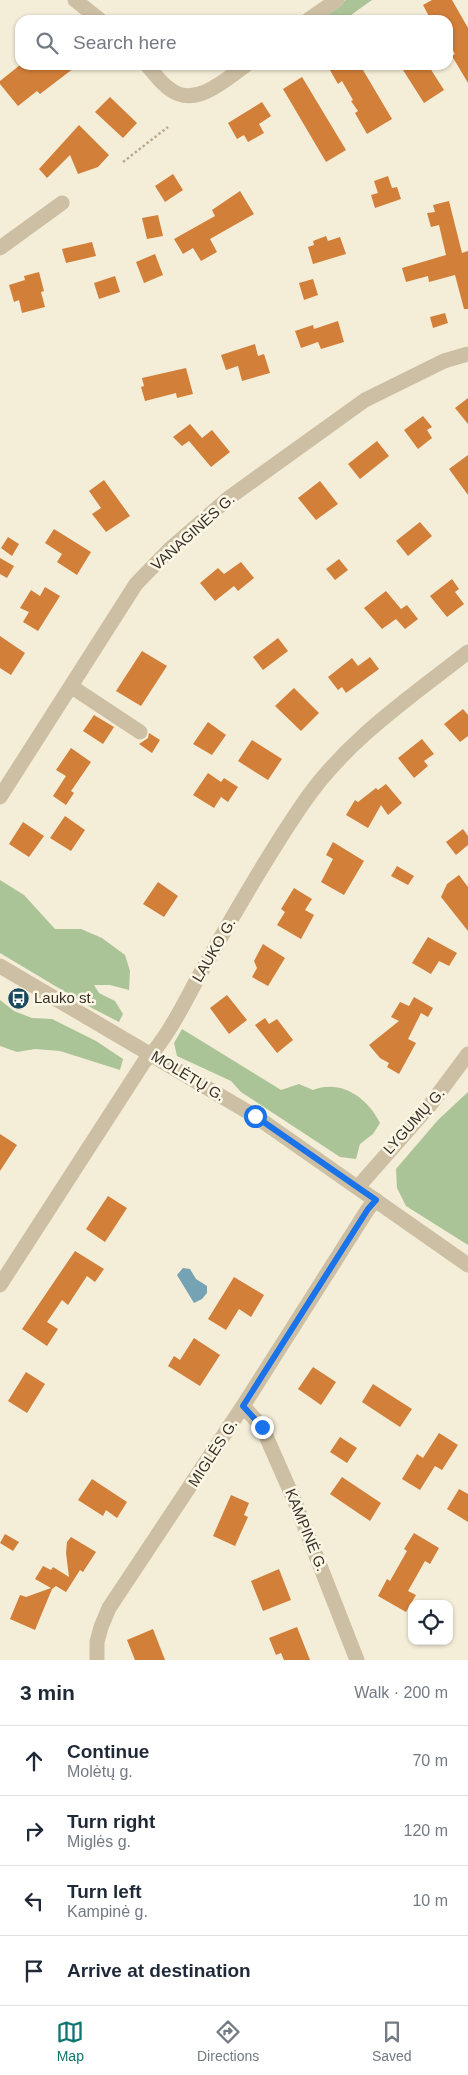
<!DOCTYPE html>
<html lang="en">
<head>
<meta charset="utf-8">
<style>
  body { margin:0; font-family:Helvetica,sans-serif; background:#f2f2f3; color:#1f2937 }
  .controls { position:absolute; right:15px; bottom:15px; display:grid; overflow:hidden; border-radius:10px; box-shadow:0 1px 4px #0004 }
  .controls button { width:45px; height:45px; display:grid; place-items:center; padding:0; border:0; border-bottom:1px solid #e0e1e3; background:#fff; color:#1f2937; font:25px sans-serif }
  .stop { position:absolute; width:15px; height:15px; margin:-11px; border:4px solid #1a73e8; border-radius:50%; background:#fff }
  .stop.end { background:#1a73e8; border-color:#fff; box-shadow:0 1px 5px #0008 }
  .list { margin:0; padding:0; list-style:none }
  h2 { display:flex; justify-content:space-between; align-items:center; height:65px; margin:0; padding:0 20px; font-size:21px }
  h2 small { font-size:16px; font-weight:400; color:#747a83 }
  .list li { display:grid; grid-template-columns:32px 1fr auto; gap:15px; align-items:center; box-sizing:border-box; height:70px; padding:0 20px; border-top:1px solid #e0e1e3 }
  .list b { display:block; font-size:19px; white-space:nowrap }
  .list p { margin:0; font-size:16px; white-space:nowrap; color:#747a83 }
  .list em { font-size:16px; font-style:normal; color:#747a83 }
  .icon { flex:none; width:28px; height:28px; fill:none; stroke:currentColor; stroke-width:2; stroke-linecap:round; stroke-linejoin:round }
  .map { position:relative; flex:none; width:468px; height:1660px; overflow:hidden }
  .search { position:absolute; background:#fff; box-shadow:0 1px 4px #0004; left:15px; right:15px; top:15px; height:55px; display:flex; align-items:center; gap:12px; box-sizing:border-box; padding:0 18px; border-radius:15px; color:#747a83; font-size:19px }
  .sheet { height:345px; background:#fff }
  nav { display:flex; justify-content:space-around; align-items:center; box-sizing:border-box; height:70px; border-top:1px solid #e0e1e3; background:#fff; font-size:14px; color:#747a83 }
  nav a { display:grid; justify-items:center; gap:2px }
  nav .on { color:#0f766e }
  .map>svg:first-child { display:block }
  .green { fill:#abc497 }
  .water { fill:#75a3b3 }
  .building { fill:#d17f39 }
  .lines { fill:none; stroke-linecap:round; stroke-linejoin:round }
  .path { stroke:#b9aa8d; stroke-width:2.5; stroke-dasharray:2.5 2.5; stroke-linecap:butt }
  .minor { stroke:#cdbfa3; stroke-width:15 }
  .route { stroke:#1a73e8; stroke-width:6 }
  .labels { text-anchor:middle; stroke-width:5; stroke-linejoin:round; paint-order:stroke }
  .street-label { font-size:15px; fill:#372f26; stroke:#fbf6e5 }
  .poi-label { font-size:15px; fill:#372f26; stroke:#fbf6e5; text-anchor:start }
</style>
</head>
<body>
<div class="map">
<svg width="468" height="1660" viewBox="0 0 468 1660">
  <rect width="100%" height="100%" fill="#f4edd8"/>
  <g class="green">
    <path d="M346,0H372L344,20H317Z"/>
    <path d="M0,880L24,895L55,929H81L102,938L125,955L130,971L129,990L110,985H94L99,993L115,1001L123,1014L119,1022L92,1008L0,953Z"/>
    <path d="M0,1000L14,1011L32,1018L52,1019L96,1041L123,1059L120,1070L60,1051L35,1049L17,1052L0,1046Z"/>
    <path d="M182,1029L281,1090L299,1084L313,1090C341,1079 368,1098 380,1123L373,1134L360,1144L356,1159L340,1157L241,1092L231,1081L177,1056L174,1043Z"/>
    <path d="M468,1092V1245L406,1206L397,1188L396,1169L438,1120Z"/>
  </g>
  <path class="water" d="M183,1268L190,1269L196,1279L207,1286V1293L202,1299L194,1303L177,1275Z"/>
  <g class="building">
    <path d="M432,0H452L468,28V83L452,56L455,54L448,41V20H431L423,5Z"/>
    <path d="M20,65H78L40,94L37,91L18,106L0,84V81Z"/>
    <path d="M327,65H360L392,119L367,134L355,113L358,111L351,101L353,100L342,81L338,84Z"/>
    <path d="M411,65H428L444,90L424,103L403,70Z"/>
    <path d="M302,77L346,150L326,162L283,89Z"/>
    <path d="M110,97L137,123L123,138L95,112Z"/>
    <path d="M262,102L271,116L259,124L264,133L248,142L244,135L237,139L228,123Z"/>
    <path d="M79,125L109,155L98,167L78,174L70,155L47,178L39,169Z"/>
    <path d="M173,174L183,190L165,202L155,186Z"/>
    <path d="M388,176L392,188L397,187L401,199L375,208L371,195L378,193L374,181Z"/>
    <path d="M240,191L254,214L210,239L217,252L201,261L193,248L183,254L174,239L215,216L212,210Z"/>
    <path d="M449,201L462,253L468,251V309H464L455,275L429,282L428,276L406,282L402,268L446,255L439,225L431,227L427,213L435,212L433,205Z"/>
    <path d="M158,215L163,236L147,239L142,218Z"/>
    <path d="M326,236L328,241L340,237L346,254L313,264L308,247L314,245L313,241Z"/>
    <path d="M92,242L96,256L66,263L62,249Z"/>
    <path d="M155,254L163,275L144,283L136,262Z"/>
    <path d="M39,272L44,291L41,292L45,307L22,313L19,300L14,302L9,285L25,280L24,276Z"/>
    <path d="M115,276L120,292L99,299L94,283Z"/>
    <path d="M313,279L318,295L304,300L299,283Z"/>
    <path d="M445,313L448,323L433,328L430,317Z"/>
    <path d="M338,321L344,342L321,349L318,342L301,348L295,331L313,325L314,329Z"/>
    <path d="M255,344L258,356L264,354L270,373L242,381L238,366L226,370L221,355Z"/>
    <path d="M186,368L193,394L177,398L176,393L145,401L141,387L144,386L142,378Z"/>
    <path d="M468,398V424L455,408Z"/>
    <path d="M423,416L432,427L427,430L432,438L418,449L404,430Z"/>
    <path d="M190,424L202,438L212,430L230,452L211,467L189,441L182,446L173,437Z"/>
    <path d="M377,441L389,456L360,479L348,464Z"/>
    <path d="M468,455V495L449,469Z"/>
    <path d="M104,480L130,516L106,532L92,514L101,508L89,491Z"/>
    <path d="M320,481L338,504L316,520L298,498Z"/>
    <path d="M420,522L432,536L408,556L396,541Z"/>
    <path d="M54,529L91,552L77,575L57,562L62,554L45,543Z"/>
    <path d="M8,537L19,544L12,556L1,548Z"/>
    <path d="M0,558L14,566L7,578L0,574Z"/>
    <path d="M339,559L348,570L335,580L326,569Z"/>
    <path d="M241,562L254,578L238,591L234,586L215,601L200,583L218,568L224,574Z"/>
    <path d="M452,579L459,589L455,592L464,604L447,617L430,596Z"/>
    <path d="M45,587L60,596L38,631L23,622L29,612L20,608L31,590L40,596Z"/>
    <path d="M386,591L401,609L407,605L418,619L405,629L396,619L382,629L364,608Z"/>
    <path d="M0,636L25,653L11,675L0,668Z"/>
    <path d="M278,638L288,651L263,670L253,657Z"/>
    <path d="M142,651L167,666L141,706L116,691Z"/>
    <path d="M370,657L379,669L346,693L342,687L338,690L328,677L352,658L358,666Z"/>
    <path d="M294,688L319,713L301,731L275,706Z"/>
    <path d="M463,709L468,715V736L460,742L444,724Z"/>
    <path d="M94,715L114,727L103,744L83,731Z"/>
    <path d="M208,722L226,735L212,755L193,744Z"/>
    <path d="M149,733L160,740L152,753L139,744L148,738Z"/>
    <path d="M422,739L434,754L424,761L428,766L414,778L398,758Z"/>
    <path d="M252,740L282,759L268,780L238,761Z"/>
    <path d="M71,748L91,762L71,791L74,793L66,805L53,796L66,776L56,770Z"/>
    <path d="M208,773L221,782L224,778L238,787L228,802L221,797L214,808L193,795Z"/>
    <path d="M386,784L402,803L388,815L381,805L368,828L346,815L355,800L358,802L376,788L378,790Z"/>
    <path d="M65,816L85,830L71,851L50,838Z"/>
    <path d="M23,822L44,836L29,857L9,844Z"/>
    <path d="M463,829L468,836V845L456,855L446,842Z"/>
    <path d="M333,842L364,861L344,895L321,882L333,859L326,855Z"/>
    <path d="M397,866L414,876L408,885L391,876Z"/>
    <path d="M459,875L468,887V931L441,897L447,884Z"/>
    <path d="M158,882L178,896L164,917L143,904Z"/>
    <path d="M294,888L312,899L305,910L314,915L301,939L277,925L285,912L281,909Z"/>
    <path d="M428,937L457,953L449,966L439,961L431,974L412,963Z"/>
    <path d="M263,944L285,958L268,986L252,977L257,968L254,961Z"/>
    <path d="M227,995L247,1020L229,1034L210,1008Z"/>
    <path d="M414,997L433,1008L428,1017L421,1013L408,1039L416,1043L399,1074L387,1067L389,1063L380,1058L369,1045L399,1021L391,1017L400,1002L409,1006Z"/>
    <path d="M265,1018L269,1024L277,1019L293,1040L277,1053L255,1025Z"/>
    <path d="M0,1134L17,1145L0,1171Z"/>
    <path d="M108,1196L127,1208L105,1242L86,1229Z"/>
    <path d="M75,1251L104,1269L95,1282L87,1276L68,1305L62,1300L47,1322L58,1329L47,1346L22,1329Z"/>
    <path d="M234,1277L264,1295L251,1317L239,1309L226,1330L208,1319Z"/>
    <path d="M194,1338L220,1355L200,1386L168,1366L174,1356L180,1360Z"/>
    <path d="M313,1367L336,1382L321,1405L298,1389Z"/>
    <path d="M26,1372L45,1384L27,1413L8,1401Z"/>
    <path d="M373,1384L412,1409L400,1427L362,1402Z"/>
    <path d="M439,1433L458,1445L442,1470L435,1466L420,1490L402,1479L417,1454L423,1458Z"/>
    <path d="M340,1437L357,1448L347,1463L330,1452Z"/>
    <path d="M342,1477L381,1503L370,1521L330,1494Z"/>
    <path d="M92,1479L127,1502L117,1518L106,1510L103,1516L78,1500Z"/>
    <path d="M459,1489L468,1494V1522L447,1509Z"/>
    <path d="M231,1495L249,1503L244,1515L248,1517L235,1546L213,1536Z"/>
    <path d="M414,1533L439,1548L430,1564L425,1561L408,1591L416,1595L406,1612L378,1596L387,1579L390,1581L407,1551L404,1549Z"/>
    <path d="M5,1534L19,1542L13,1551L0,1543Z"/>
    <path d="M71,1537L96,1552L83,1572L80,1570L66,1592L56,1586L52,1589L35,1630L10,1619L20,1595L26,1597L51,1588L35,1579L43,1566L51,1570L53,1567L69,1577L66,1553L67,1542Z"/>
    <path d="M279,1569L291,1600L263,1611L251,1581Z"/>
    <path d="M297,1627L310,1660H284L281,1653L276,1655L269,1638Z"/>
    <path d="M153,1629L165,1660H135L127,1640Z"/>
  </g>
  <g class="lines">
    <path class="path" d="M123,162L168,127"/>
    <g class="minor">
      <path d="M75,0L100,20"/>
      <path d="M308,20L337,0"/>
      <path d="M147,65C155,74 161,84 171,90C196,108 226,79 246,65"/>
      <path d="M0,248L62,203"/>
      <path d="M72,687L140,732"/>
      <path d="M0,797L136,584L170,549L230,497L365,400L444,361L468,354"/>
      <path d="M0,966L255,1116L468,1265"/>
      <path d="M358,1187L430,1105L468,1054"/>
      <path d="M0,1285L144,1062C170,1036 186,998 204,967C235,912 267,856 302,805C345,741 408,699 468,652"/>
      <path d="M243,1406L262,1427L295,1502L357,1660"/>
      <path d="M97,1660V1642L101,1627L109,1608L243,1406L368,1209L376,1200"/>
    </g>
  </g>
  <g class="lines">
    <path class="route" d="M255,1116L376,1200L368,1209L243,1406L262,1427"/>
  </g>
  <defs>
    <symbol id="bus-disc" viewBox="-11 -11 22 22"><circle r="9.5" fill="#18495c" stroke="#fbf6e5"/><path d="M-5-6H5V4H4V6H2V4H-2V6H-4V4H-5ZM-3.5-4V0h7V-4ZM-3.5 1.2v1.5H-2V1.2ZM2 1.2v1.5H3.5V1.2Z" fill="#fff"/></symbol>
  </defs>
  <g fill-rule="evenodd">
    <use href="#bus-disc" x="6" y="986" width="25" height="25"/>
  </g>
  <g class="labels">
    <g class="street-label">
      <text transform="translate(193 532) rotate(-42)" y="5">VANAGINĖS G.</text>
      <text transform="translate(214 950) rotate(-60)" y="5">LAUKO G.</text>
      <text transform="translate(188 1076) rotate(31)" y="5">MOLĖTŲ G.</text>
      <text transform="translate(414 1121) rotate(-48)" y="5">LYGUMŲ G.</text>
      <text transform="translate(213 1453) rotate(-57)" y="5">MIGLĖS G.</text>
      <text transform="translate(306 1530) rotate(68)" y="5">KAMPINĖ G.</text>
    </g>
    <g class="poi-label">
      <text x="34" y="1003">Lauko st.</text>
    </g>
  </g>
</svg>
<div class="controls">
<button><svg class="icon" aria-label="locate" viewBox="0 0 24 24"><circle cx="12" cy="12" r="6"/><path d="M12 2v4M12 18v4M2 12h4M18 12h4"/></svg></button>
</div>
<div class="stop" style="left:255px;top:1116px"></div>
<div class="stop end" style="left:262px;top:1427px"></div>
<div class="search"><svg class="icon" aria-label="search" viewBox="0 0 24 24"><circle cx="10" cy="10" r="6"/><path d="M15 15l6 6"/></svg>Search here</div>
</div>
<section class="sheet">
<h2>3 min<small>Walk · 200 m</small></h2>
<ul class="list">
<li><svg class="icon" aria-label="ahead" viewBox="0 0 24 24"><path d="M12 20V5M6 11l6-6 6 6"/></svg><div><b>Continue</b><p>Molėtų g.</p></div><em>70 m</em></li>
<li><svg class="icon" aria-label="right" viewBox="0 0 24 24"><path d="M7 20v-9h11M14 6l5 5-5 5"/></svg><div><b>Turn right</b><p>Miglės g.</p></div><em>120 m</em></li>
<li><svg class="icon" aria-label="left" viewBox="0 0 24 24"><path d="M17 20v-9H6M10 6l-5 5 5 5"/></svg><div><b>Turn left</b><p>Kampinė g.</p></div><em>10 m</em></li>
<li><svg class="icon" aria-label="arrive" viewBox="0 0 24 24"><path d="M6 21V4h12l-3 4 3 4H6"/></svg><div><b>Arrive at destination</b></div></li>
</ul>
</section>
<nav>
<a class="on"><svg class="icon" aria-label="map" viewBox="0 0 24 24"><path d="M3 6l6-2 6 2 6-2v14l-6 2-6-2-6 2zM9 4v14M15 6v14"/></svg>Map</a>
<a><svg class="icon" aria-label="directions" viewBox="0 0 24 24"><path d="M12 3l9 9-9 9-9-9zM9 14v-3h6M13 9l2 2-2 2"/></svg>Directions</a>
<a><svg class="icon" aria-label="saved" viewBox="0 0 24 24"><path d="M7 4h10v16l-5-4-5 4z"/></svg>Saved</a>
</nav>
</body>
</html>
